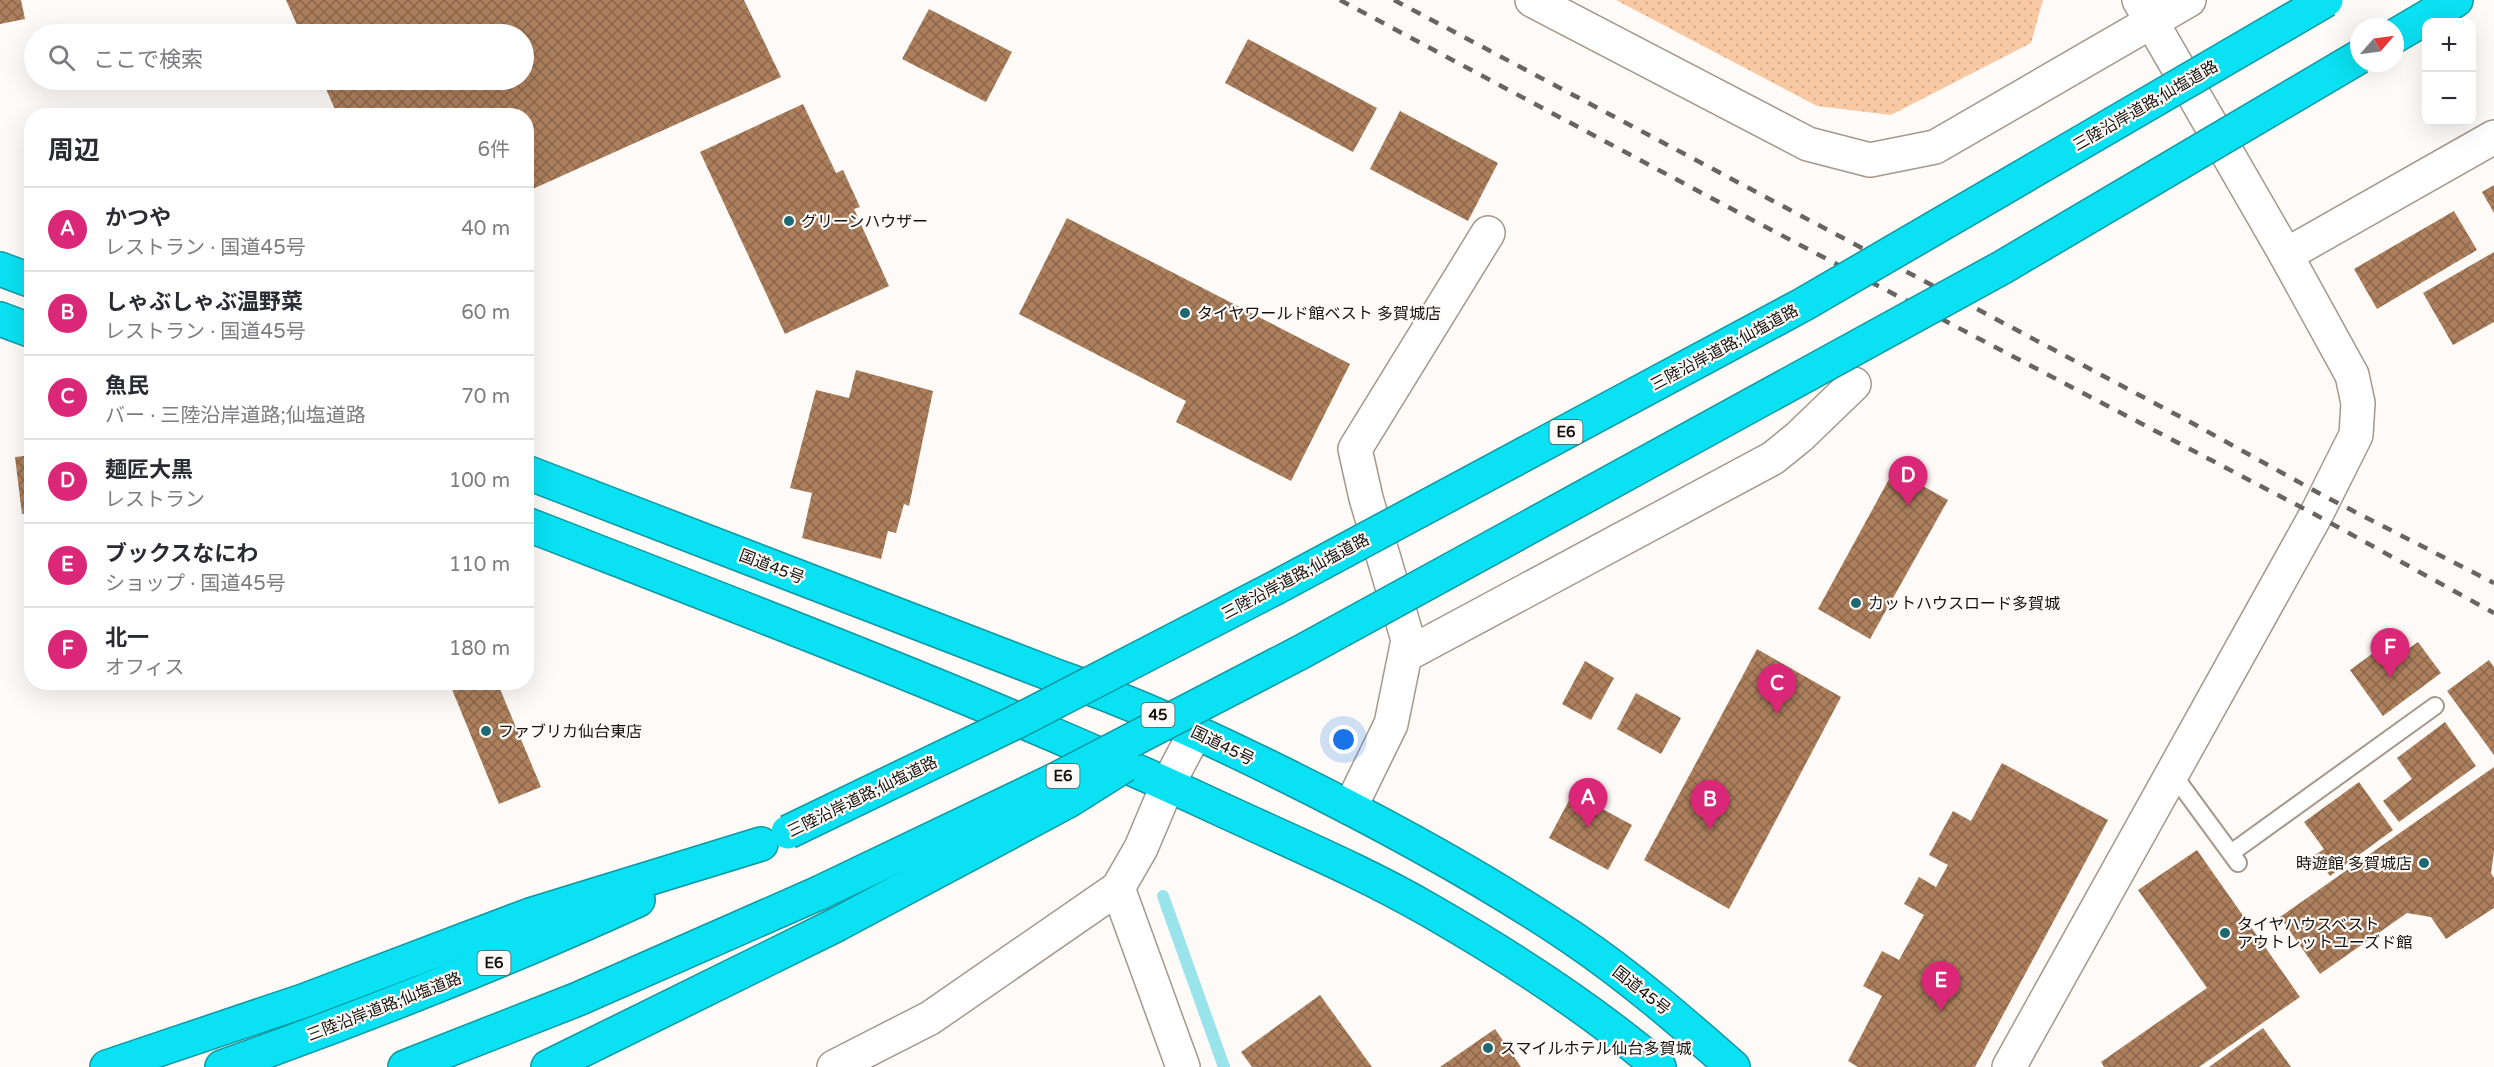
<!DOCTYPE html>
<html lang="ja">
<head>
<meta charset="utf-8">
<style>
  body { margin:0; font-family:"Varela Round","Noto Sans JP",sans-serif; background:#f7f7f7; color:#2b2b33 }
  .controls { position:absolute; right:18px; top:18px; display:grid; overflow:hidden; border-radius:12px; box-shadow:0 6px 24px #0002 }
  .controls button { width:54px; height:54px; display:grid; place-items:center; padding:0; border:0; border-bottom:2px solid #e1e1e2; background:#fff; color:#2b2b33; font:30px sans-serif }
  .compass { position:absolute; left:2350px; top:18px; width:54px; height:54px; border-radius:50%; background:#fff; box-shadow:0 6px 24px #0002; rotate:62deg }
  .you { position:absolute; left:1344px; top:740px; width:21px; height:21px; margin:-15px; border:4px solid #fff; border-radius:50%; background:#1a73e8; box-shadow:0 0 0 9px #1a73e833 }
  .badge { display:grid; place-items:center; width:39px; height:39px; border-radius:50%; background:#db2777; color:#fff; font-size:20px; font-weight:700 }
  .pin { position:absolute; translate:-50% -50px; filter:drop-shadow(0 2px 3px #0008) }
  .pin::after { content:''; position:absolute; top:32px; width:21px; height:18px; background:inherit; clip-path:polygon(0 0,100% 0,50% 100%) }
  .list { margin:0; padding:0; list-style:none }
  h2 { display:flex; justify-content:space-between; align-items:center; height:78px; margin:0; padding:0 24px; font-size:26px }
  h2 small { font-size:20px; font-weight:400; color:#7c7c81 }
  .list li { display:grid; grid-template-columns:39px 1fr auto; gap:18px; align-items:center; box-sizing:border-box; height:84px; padding:0 24px; border-top:2px solid #e1e1e2 }
  .list b { display:block; font-size:22px; white-space:nowrap }
  .list p { margin:0; font-size:20px; white-space:nowrap; color:#7c7c81 }
  .list em { font-size:20px; font-style:normal; color:#7c7c81 }
  .icon { flex:none; width:33px; height:33px; fill:none; stroke:currentColor; stroke-width:2; stroke-linecap:round; stroke-linejoin:round }
  .map { position:relative; flex:none; width:2494px; height:1067px; overflow:hidden }
  .search { position:absolute; background:#fff; box-shadow:0 6px 24px #0002; left:24px; top:24px; width:510px; height:66px; display:flex; align-items:center; gap:15px; box-sizing:border-box; padding:0 21px; border-radius:33px; color:#7c7c81; font-size:22px }
  .panel { position:absolute; background:#fff; box-shadow:0 6px 24px #0002; left:24px; top:108px; width:510px; height:582px; border-radius:24px }
  .map>svg:first-child { display:block }
  .park { fill:url(#park-dots) }
  .lines { fill:none; stroke-linecap:round; stroke-linejoin:round }
  .stream { stroke:#99e3eb; stroke-width:12 }
  .building { fill:url(#building-cross-hatch) }
  .lane-casing { stroke:#a6978b; stroke-width:20 }
  .street-casing { stroke:#a6978b; stroke-width:36 }
  .secondary-casing { stroke:#a6978b; stroke-width:36 }
  .highway-casing { stroke:#0f98a2; stroke-width:36 }
  .lane { stroke:#fff; stroke-width:16 }
  .street { stroke:#fff; stroke-width:33 }
  .secondary { stroke:#fff; stroke-width:33 }
  .highway { stroke:#0ae1f2; stroke-width:33 }
  .rail { stroke:#696461; stroke-width:4.5; stroke-dasharray:10 10; stroke-linecap:butt }
  .highway-bridge-casing { stroke:#0f98a2; stroke-width:36; stroke-linecap:butt }
  .highway-bridge { stroke:#0ae1f2; stroke-width:33 }
  .poi-dot { fill:#1e6971; stroke:#fdfaf7; stroke-width:2 }
  .labels { text-anchor:middle; stroke-width:4.5; stroke-linejoin:round; paint-order:stroke }
  .shield { fill:#fdfaf7; stroke:#5c5753; stroke-width:1.5 }
  .shield-label { font-size:15px; font-weight:bold; fill:#17110d }
  .street-label { font-size:16px; fill:#17110d; stroke:#fdfaf7 }
  .poi-label { font-size:16px; fill:#17110d; stroke:#fdfaf7; text-anchor:start }
</style>
</head>
<body>
<div class="map">
<svg width="2494" height="1067" viewBox="0 0 2494 1067">
  <defs>
    <pattern id="park-dots" width="8" height="8" patternUnits="userSpaceOnUse" patternTransform="scale(1.5)"><rect width="8" height="8" fill="#f9c9a4"/><path d="M2 2h.1M6 6h.1" fill="none" stroke="#d5ac8c" stroke-width="1.8" stroke-linecap="round"/></pattern>
    <pattern id="building-cross-hatch" width="8" height="8" patternUnits="userSpaceOnUse" patternTransform="scale(1.5)"><rect width="8" height="8" fill="#ad805d"/><path d="M0 0l8 8M0 8l8-8" fill="none" stroke="#8c674b"/></pattern>
  </defs>
  <rect width="100%" height="100%" fill="#fdfaf7"/>
  <path class="park" d="M1616,0H2043L2031,43L1891,115L1817,106Z"/>
  <g class="lines">
    <path class="stream" d="M1163,896L1224,1067"/>
  </g>
  <g class="building">
    <path d="M0,0H21L25,19L0,24Z"/>
    <path d="M286,0H744L781,77L526,192V116H338L322,80H524V34H301Z"/>
    <path d="M929,9L1012,52L986,102L902,59Z"/>
    <path d="M1248,39L1377,108L1353,152L1225,83Z"/>
    <path d="M803,104L836,173L843,170L860,207L854,209L889,286L785,334L700,152Z"/>
    <path d="M1400,111L1498,163L1468,221L1370,169Z"/>
    <path d="M2494,185V213L2482,192Z"/>
    <path d="M2454,211L2477,250L2377,309L2354,269Z"/>
    <path d="M1067,218L1350,364L1291,481L1176,422L1186,401L1019,314Z"/>
    <path d="M2494,252V322L2453,345L2423,293Z"/>
    <path d="M856,370L933,391L909,506L904,504L896,533L888,531L881,559L802,538L812,493L790,488L816,390L849,398Z"/>
    <path d="M32,455V513L22,514L15,457Z"/>
    <path d="M1894,470L1948,500L1870,639L1818,609Z"/>
    <path d="M2398,635L2408,649L2418,642L2441,673L2383,716L2350,670Z"/>
    <path d="M1757,649L1841,697L1729,909L1644,860Z"/>
    <path d="M2489,660L2494,667V755L2447,691Z"/>
    <path d="M1585,661L1614,678L1591,720L1562,704Z"/>
    <path d="M449,682H497L541,787L499,804Z"/>
    <path d="M1636,693L1681,718L1661,754L1617,729Z"/>
    <path d="M2445,722L2476,766L2399,822L2383,801L2412,779L2397,758Z"/>
    <path d="M2002,763L2108,820L1975,1067H1858L1848,1061L1882,996L1863,986L1882,951L1899,960L1924,915L1904,904L1919,877L1936,887L1948,865L1929,855L1953,811L1971,821Z"/>
    <path d="M2494,767V851L2491,873L2494,878V908L2446,939L2431,917L2407,913L2320,974L2280,917Z"/>
    <path d="M2359,782L2393,830L2330,876L2315,855L2324,849L2304,822Z"/>
    <path d="M1573,793L1632,825L1608,870L1549,838Z"/>
    <path d="M2197,850L2300,997L2199,1067H2104L2101,1062L2207,988L2138,890Z"/>
    <path d="M1320,995L1372,1067H1252L1241,1052Z"/>
    <path d="M2263,1028L2291,1067H2209Z"/>
    <path d="M1495,1029L1521,1067H1440Z"/>
  </g>
  <g class="lines">
    <defs>
      <g id="lane">
        <path d="M2172,773L2238,863"/>
        <path d="M2231,853L2435,706"/>
      </g>
      <g id="street">
        <path d="M2286,255L2494,137"/>
        <path d="M1406,655L1773,458L1799,437L1854,384"/>
        <path d="M1350,808L1391,724L1408,640L1366,498L1355,449L1488,233"/>
        <path d="M1118,888L1183,1067"/>
        <path d="M834,1067L930,1018L1118,888L1141,848L1168,784L1196,731"/>
      </g>
      <g id="secondary">
        <path d="M1532,0L1808,144L1870,160L1935,147L2189,0"/>
        <path d="M2009,1067L2316,515L2356,435L2358,403L2352,375L2286,255L2139,0"/>
      </g>
      <g id="highway">
        <path d="M2395,36L2456,0"/>
        <path d="M0,269L32,281"/>
        <path d="M0,319L32,331"/>
        <path d="M526,472L1056,676C1135,703 1210,738 1285,775C1384,824 1482,877 1574,939C1630,977 1682,1022 1733,1067"/>
        <path d="M526,524C763,616 1000,706 1229,813C1296,844 1365,873 1429,910C1509,956 1589,1007 1659,1067"/>
        <path d="M107,1067L303,1001L530,915L761,844"/>
        <path d="M222,1067C363,1017 502,962 638,900"/>
        <path d="M405,1067L578,999L819,893"/>
        <path d="M548,1067L836,925"/>
      </g>
    </defs>
    <use href="#lane" class="lane-casing"/>
    <use href="#street" class="street-casing"/>
    <use href="#secondary" class="secondary-casing"/>
    <use href="#highway" class="highway-casing"/>
    <use href="#lane" class="lane"/>
    <use href="#street" class="street"/>
    <use href="#secondary" class="secondary"/>
    <use href="#highway" class="highway"/>
    <g class="rail">
      <path d="M1340,0L1760,224L2316,515L2494,613"/>
      <path d="M1394,0L2192,423L2324,496L2494,583"/>
    </g>
    <defs>
      <g id="highway-bridge">
        <path d="M788,832L1016,722L1275,588L1804,304L2326,0"/>
        <path d="M819,893L1055,780L1303,651L2003,267L2359,57"/>
        <path d="M836,925L1068,801L1125,765"/>
      </g>
    </defs>
    <use href="#highway-bridge" class="highway-bridge-casing"/>
    <use href="#highway-bridge" class="highway-bridge"/>
  </g>
  <g class="poi-dot">
    <circle cx="789" cy="221" r="6"/>
    <circle cx="1185" cy="313" r="6"/>
    <circle cx="1856" cy="603" r="6"/>
    <circle cx="486" cy="731" r="6"/>
    <circle cx="2424" cy="863" r="6"/>
    <circle cx="2225" cy="933" r="6"/>
    <circle cx="1488" cy="1048" r="6"/>
  </g>
  <g class="labels">
    <g class="shield">
      <rect x="1549.5" y="420" width="33" height="24" rx="4.5"/>
      <rect x="1141.5" y="703" width="33" height="24" rx="4.5"/>
      <rect x="1046.5" y="764" width="33" height="24" rx="4.5"/>
      <rect x="477.5" y="951" width="33" height="24" rx="4.5"/>
    </g>
    <g class="shield-label">
      <text x="1566" y="437">E6</text>
      <text x="1158" y="720">45</text>
      <text x="1063" y="781">E6</text>
      <text x="494" y="968">E6</text>
    </g>
    <g class="street-label">
      <text transform="translate(2145 105) rotate(-30)" y="6">三陸沿岸道路;仙塩道路</text>
      <text transform="translate(1724 347) rotate(-28)" y="6">三陸沿岸道路;仙塩道路</text>
      <text transform="translate(772 566) rotate(21)" y="6">国道45号</text>
      <text transform="translate(1295 576) rotate(-28)" y="6">三陸沿岸道路;仙塩道路</text>
      <text transform="translate(1223 745) rotate(26)" y="6">国道45号</text>
      <text transform="translate(862 796) rotate(-26)" y="6">三陸沿岸道路;仙塩道路</text>
      <text transform="translate(1642 990) rotate(38)" y="6">国道45号</text>
      <text transform="translate(384 1006) rotate(-21)" y="6">三陸沿岸道路;仙塩道路</text>
    </g>
    <g class="poi-label">
      <text x="801" y="227">グリーンハウザー</text>
      <text x="1197" y="319">タイヤワールド館ベスト 多賀城店</text>
      <text x="1868" y="609">カットハウスロード多賀城</text>
      <text x="498" y="737">ファブリカ仙台東店</text>
      <text x="2412" y="869" text-anchor="end">時遊館 多賀城店</text>
      <text x="2237" y="930">タイヤハウスベスト<tspan x="2237" dy="18">アウトレットユーズド館</tspan></text>
      <text x="1500" y="1054">スマイルホテル仙台多賀城</text>
    </g>
  </g>
</svg>
<div class="controls">
<button>+</button>
<button>−</button>
</div>
<svg class="compass" viewBox="-18 -18 36 36"><path d="M0-13l5 13h-10z" fill="#e53935"/><path d="M0 13l5-13h-10z" fill="#7c7c81"/></svg>
<div class="you"></div>
<div class="pin badge" style="left:1588px;top:828px">A</div>
<div class="pin badge" style="left:1710px;top:830px">B</div>
<div class="pin badge" style="left:1777px;top:714px">C</div>
<div class="pin badge" style="left:1908px;top:506px">D</div>
<div class="pin badge" style="left:1941px;top:1011px">E</div>
<div class="pin badge" style="left:2390px;top:678px">F</div>
<div class="search"><svg class="icon" aria-label="search" viewBox="0 0 24 24"><circle cx="10" cy="10" r="6"/><path d="M15 15l6 6"/></svg>ここで検索</div>
<section class="panel">
<h2>周辺<small>6件</small></h2>
<ul class="list">
<li><span class="badge">A</span><div><b>かつや</b><p>レストラン · 国道45号</p></div><em>40 m</em></li>
<li><span class="badge">B</span><div><b>しゃぶしゃぶ温野菜</b><p>レストラン · 国道45号</p></div><em>60 m</em></li>
<li><span class="badge">C</span><div><b>魚民</b><p>バー · 三陸沿岸道路;仙塩道路</p></div><em>70 m</em></li>
<li><span class="badge">D</span><div><b>麺匠大黒</b><p>レストラン</p></div><em>100 m</em></li>
<li><span class="badge">E</span><div><b>ブックスなにわ</b><p>ショップ · 国道45号</p></div><em>110 m</em></li>
<li><span class="badge">F</span><div><b>北一</b><p>オフィス</p></div><em>180 m</em></li>
</ul>
</section>
</div>
</body>
</html>
